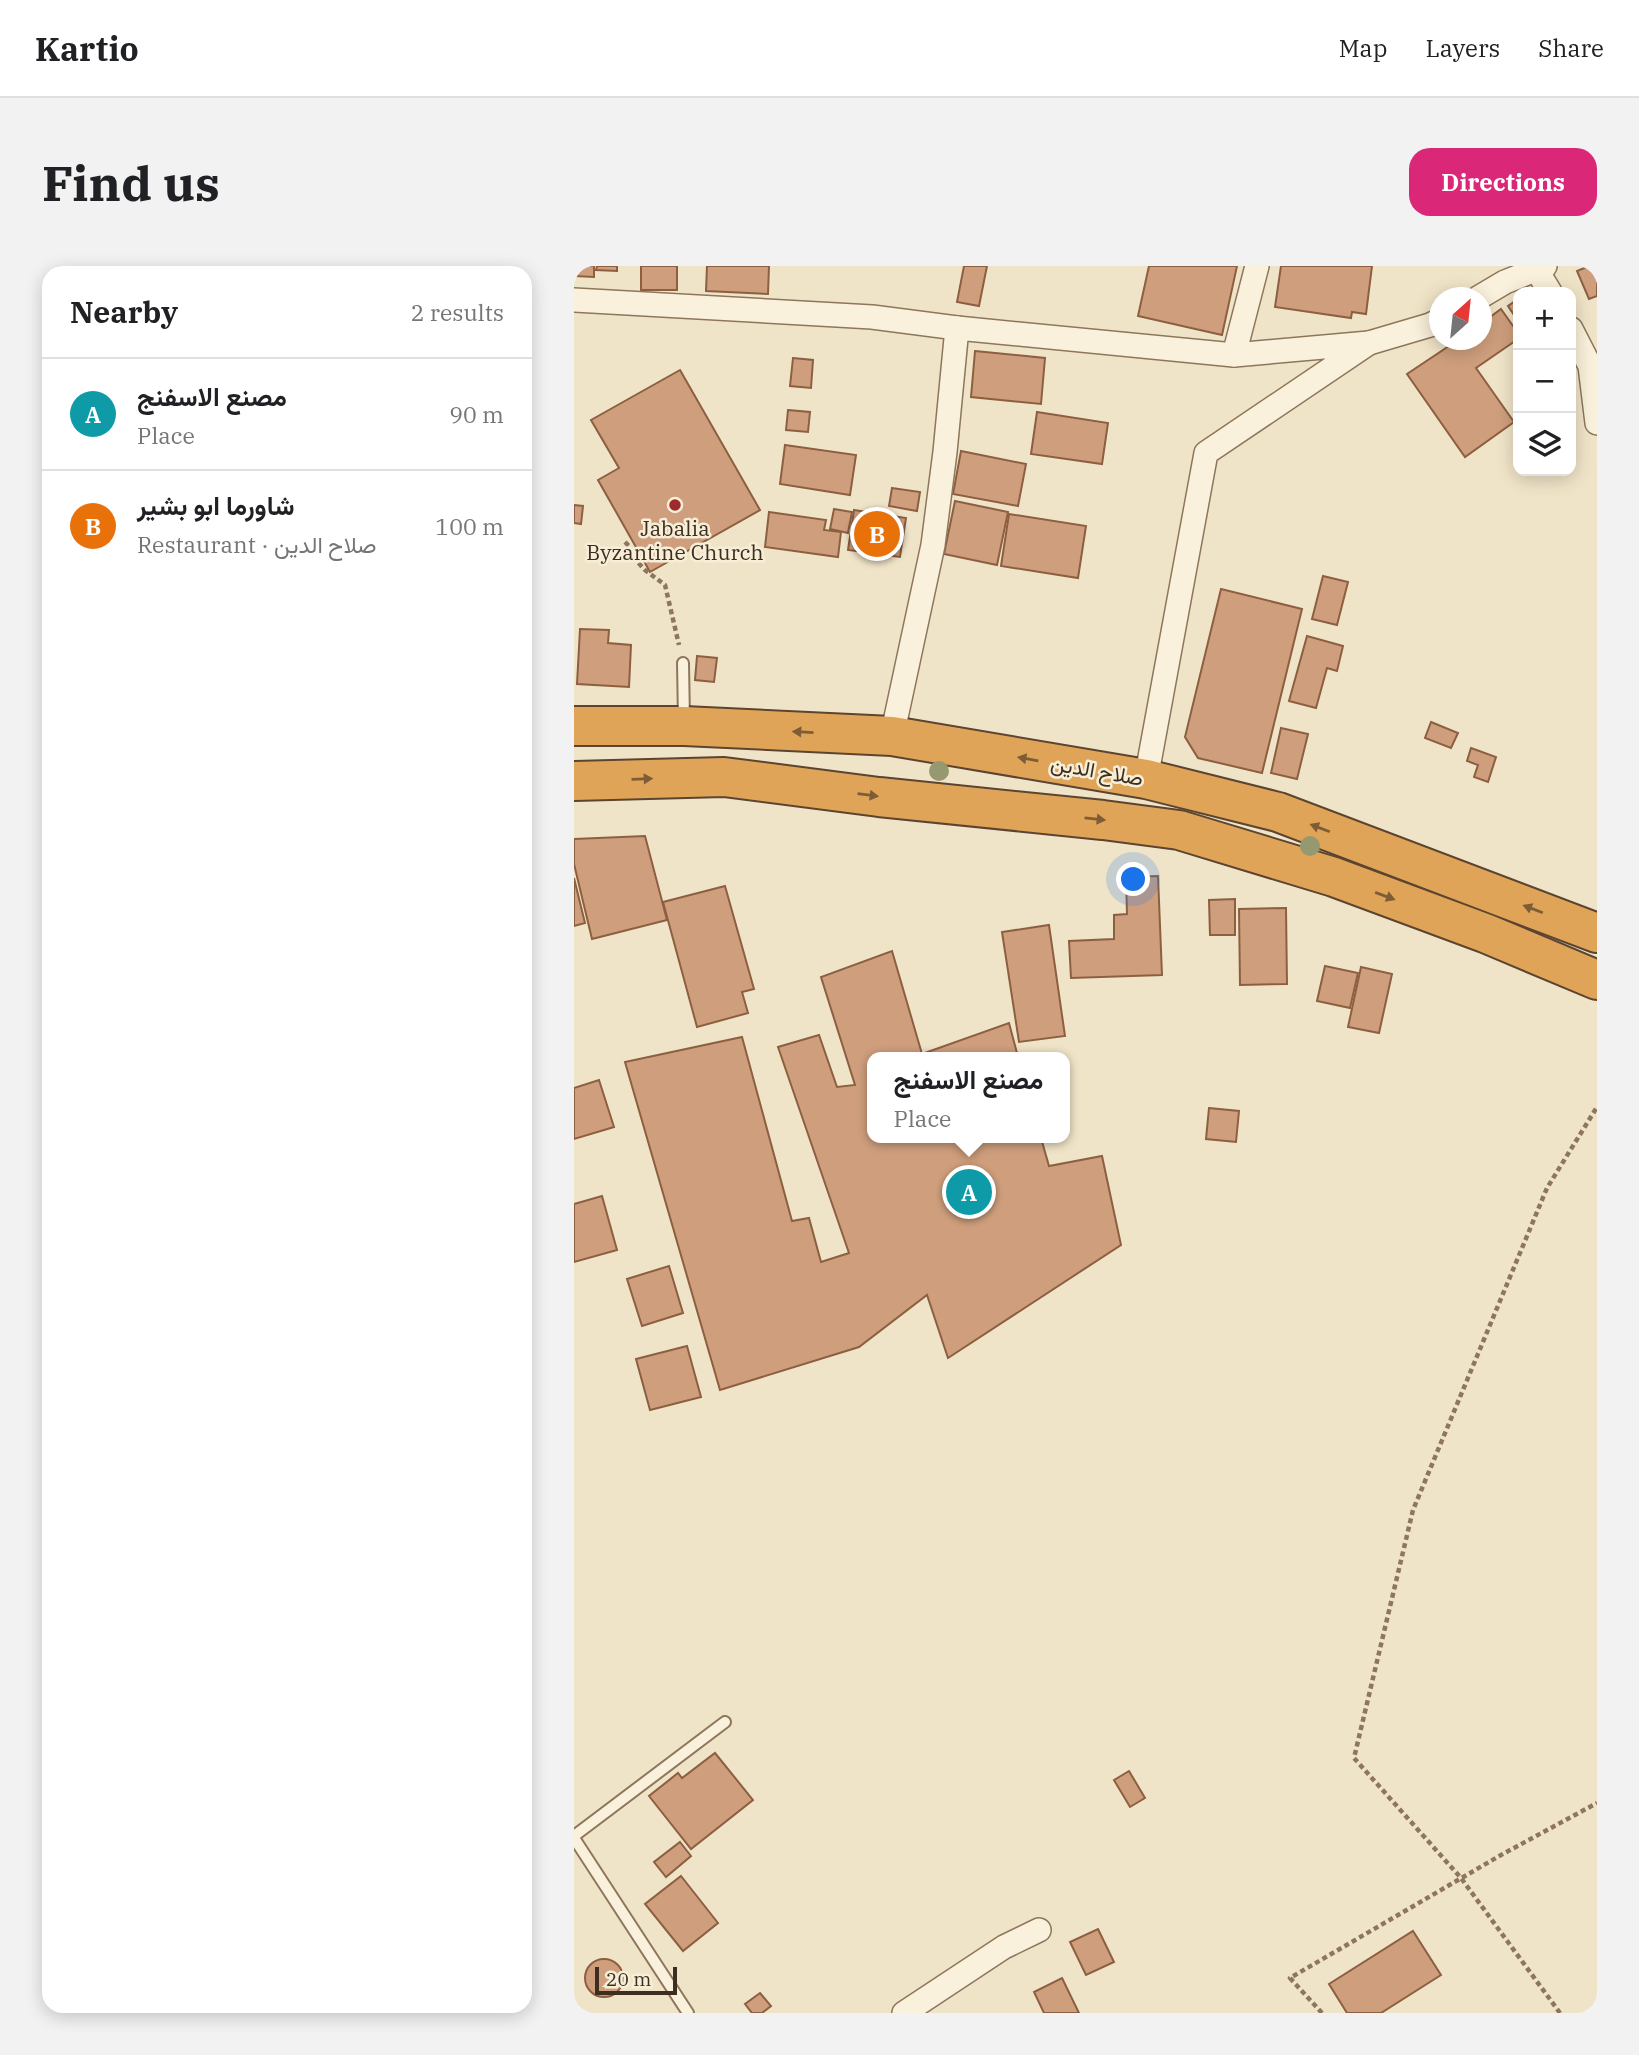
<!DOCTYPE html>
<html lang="en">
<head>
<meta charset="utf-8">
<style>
  body { margin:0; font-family:"IBM Plex Serif",Vazirmatn,serif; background:#f2f2f2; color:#202124 }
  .controls { position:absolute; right:21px; top:21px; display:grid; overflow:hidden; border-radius:14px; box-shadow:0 4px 18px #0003 }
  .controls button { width:63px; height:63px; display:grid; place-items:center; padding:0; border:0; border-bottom:2px solid #e0e0e0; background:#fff; color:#202124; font:35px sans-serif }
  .compass { position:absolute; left:855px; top:21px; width:63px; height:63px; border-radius:50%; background:#fff; box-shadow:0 4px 18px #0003; rotate:27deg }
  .scale { position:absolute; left:21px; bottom:18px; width:82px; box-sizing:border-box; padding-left:7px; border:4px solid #3d2e20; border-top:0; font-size:19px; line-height:24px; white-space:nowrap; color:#3d2e20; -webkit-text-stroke:5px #f7eed8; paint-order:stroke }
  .you { position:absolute; left:560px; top:614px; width:24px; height:24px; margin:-18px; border:5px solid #fff; border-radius:50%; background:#1a73e8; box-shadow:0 0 0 10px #1a73e833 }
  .badge { display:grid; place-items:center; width:46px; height:46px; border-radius:50%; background:#db2777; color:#fff; font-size:23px; font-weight:700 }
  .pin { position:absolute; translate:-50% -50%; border:4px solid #fff; box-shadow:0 2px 7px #0006 }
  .popup { position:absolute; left:293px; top:786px; width:203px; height:91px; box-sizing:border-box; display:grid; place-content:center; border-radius:14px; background:#fff; filter:drop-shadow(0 2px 5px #0005); font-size:23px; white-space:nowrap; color:#757577 }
  .popup b { font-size:26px; color:#202124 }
  .popup::after { content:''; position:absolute; left:50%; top:100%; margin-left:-14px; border:14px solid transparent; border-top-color:#fff }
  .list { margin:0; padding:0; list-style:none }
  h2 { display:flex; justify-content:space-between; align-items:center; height:91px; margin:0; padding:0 28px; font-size:30px }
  h2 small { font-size:23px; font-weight:400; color:#757577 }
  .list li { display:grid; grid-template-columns:46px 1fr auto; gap:21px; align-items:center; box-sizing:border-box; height:112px; padding:0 28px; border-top:2px solid #e0e0e0 }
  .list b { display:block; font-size:26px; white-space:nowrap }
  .list p { margin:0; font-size:23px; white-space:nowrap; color:#757577 }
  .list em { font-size:23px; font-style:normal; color:#757577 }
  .icon { flex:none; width:38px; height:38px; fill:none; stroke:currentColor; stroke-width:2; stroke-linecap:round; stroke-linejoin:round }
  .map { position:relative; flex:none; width:1023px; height:1747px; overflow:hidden; border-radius:21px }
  header { display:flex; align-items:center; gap:42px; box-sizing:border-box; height:98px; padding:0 35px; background:#fff; border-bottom:2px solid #e0e0e0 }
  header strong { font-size:33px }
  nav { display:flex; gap:38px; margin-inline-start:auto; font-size:24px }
  .intro { display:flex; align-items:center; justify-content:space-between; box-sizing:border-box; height:168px; padding:0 42px }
  h1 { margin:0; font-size:49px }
  .button { padding:18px 32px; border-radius:21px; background:#db2777; color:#fff; font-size:24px; font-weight:700 }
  main { display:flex; gap:42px; padding:0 42px }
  aside { flex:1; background:#fff; border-radius:21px; box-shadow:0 4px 18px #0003 }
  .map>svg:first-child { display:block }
  .building { fill:#cf9f7d; stroke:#8d5f41; stroke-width:2 }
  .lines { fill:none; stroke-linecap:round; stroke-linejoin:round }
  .lane-casing { stroke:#8d765c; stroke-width:14 }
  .street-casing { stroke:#8d765c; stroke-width:26 }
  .highway-casing { stroke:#5b4430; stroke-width:42 }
  .path { stroke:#8d765c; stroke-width:4.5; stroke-dasharray:5 3.5; stroke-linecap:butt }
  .lane { stroke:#faf1dc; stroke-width:10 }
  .street { stroke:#faf1dc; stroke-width:23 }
  .highway { stroke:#e0a458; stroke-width:38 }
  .tree { fill:#96986f }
  .oneway { fill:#7e5d36 }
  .poi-dot { fill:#9e2a2b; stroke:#f7eed8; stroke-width:2.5 }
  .labels { text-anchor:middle; stroke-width:5; stroke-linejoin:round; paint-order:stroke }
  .poi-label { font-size:21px; fill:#3d2e20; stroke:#f7eed8 }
  .street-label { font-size:21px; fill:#3d2e20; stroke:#f7eed8 }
</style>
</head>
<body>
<header>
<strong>Kartio</strong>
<nav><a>Map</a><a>Layers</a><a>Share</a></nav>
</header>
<div class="intro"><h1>Find us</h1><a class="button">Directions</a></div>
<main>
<aside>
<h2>Nearby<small>2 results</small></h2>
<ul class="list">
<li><span class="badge" style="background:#0f9aa8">A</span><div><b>مصنع الاسفنج</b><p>Place</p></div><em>90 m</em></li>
<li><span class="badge" style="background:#e8710a">B</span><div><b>شاورما ابو بشير</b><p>Restaurant · صلاح الدين</p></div><em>100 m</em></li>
</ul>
</aside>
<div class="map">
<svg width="1023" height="1747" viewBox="0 0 1023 1747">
  <rect width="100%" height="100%" fill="#f0e4c8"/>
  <g class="building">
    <path d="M0,0H20V11L0,10Z"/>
    <path d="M23,0H43V5L22,4Z"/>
    <rect x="67" y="0" width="36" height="24"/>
    <path d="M133,0H195L194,28L132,25Z"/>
    <path d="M390,0H413L405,40L383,36Z"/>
    <path d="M575,0H663L648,69L564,50Z"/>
    <path d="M707,0H798L792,48L778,46L777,52L701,41Z"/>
    <path d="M1015,0H1023V30L1015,33L1003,5Z"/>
    <path d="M944,33V55L934,40Z"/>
    <path d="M927,43L944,67V73L902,102L940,156L891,191L833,108L884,74H908V57Z"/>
    <path d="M401,85L471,92L467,138L397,131Z"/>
    <path d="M219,92L239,94L237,122L216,120Z"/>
    <path d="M106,104L186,244L76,306L24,214L45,202L17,154Z"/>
    <path d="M214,144L236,146L234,166L212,164Z"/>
    <path d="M463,146L534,157L528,198L457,188Z"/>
    <path d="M211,179L282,189L276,229L206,218Z"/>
    <path d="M387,185L452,198L444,240L379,228Z"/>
    <path d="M318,222L346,226L343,245L315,240Z"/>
    <path d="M381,235L434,246L423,299L370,288Z"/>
    <path d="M0,239L9,240L7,258L0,257Z"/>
    <path d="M260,243L278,246L274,267L256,263Z"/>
    <path d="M280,244L332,252L326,291L274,284Z"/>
    <path d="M195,246L252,254L250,264L267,266L264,291L191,281Z"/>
    <path d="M435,248L512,260L504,312L427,300Z"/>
    <path d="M749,310L774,316L763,359L738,353Z"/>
    <path d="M647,323L728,343L688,507L624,492L611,471Z"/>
    <path d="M6,363L35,364L34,377L57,379L55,421L3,418Z"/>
    <path d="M733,370L769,380L763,405L753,402L742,442L715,435Z"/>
    <path d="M123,390L143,392L140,416L121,414Z"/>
    <path d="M857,456L884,467L877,482L851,472Z"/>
    <path d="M707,462L734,468L723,513L697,507Z"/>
    <path d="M897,482L922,491L914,516L900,511L904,499L893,495Z"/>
    <path d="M71,570L93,654L18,673L0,598V573Z"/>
    <path d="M584,610L588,709L497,712L495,675L540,673V649L553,648L552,611Z"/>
    <path d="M0,612L11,657L0,660Z"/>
    <path d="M151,620L180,723L168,726L174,747L123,761L89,636Z"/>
    <path d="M661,633V669H636L635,634Z"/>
    <path d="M712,642L713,718L666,719L665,643Z"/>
    <path d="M475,659L491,770L445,776L428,666Z"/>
    <path d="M318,685L348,788L435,757L444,791H299V872H467L475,900L528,890L547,979L374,1092L353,1029L285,1081L146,1124L51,796L168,771L218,955L235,952L247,996L275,987L204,781L245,769L263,821L281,819L247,711Z"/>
    <path d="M751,700L784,707L776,742L743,735Z"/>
    <path d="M787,701L818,708L805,767L774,761Z"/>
    <path d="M25,814L40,861L0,873V822Z"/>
    <path d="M635,842L665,845L662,876L632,873Z"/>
    <path d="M28,930L43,984L0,996V938Z"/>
    <path d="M95,1000L109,1047L68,1060L53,1013Z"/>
    <path d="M113,1080L127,1131L76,1144L62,1093Z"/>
    <path d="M141,1487L179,1534L117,1583L75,1530L104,1507L108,1512Z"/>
    <path d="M555,1505L571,1532L556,1541L540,1514Z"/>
    <path d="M106,1576L117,1590L92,1611L80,1596Z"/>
    <path d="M107,1610L144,1657L109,1685L71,1638Z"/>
    <path d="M524,1663L540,1696L512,1709L496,1676Z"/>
    <path d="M839,1665L867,1709L807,1747H773L755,1718Z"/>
    <circle cx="30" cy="1712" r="19"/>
    <path d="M488,1712L505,1747H470L460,1726Z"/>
    <path d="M186,1727L197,1740L188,1747H178L171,1738Z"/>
    <path d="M0,1737H1L9,1747H0Z"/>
  </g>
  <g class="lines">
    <defs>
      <g id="lane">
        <path d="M109,397L110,454"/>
        <path d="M0,1570L151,1456"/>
        <path d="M0,1572L114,1747"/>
      </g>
      <g id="street">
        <path d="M962,3L976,26"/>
        <path d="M904,32L931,16L971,0"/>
        <path d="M0,34L298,51L383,62"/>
        <path d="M997,63L1016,100L1023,157"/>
        <path d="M795,77L856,59L866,54"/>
        <path d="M318,470L359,279L371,186L383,62L660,89"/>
        <path d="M572,513L632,187L795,77L660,89L683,0"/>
        <path d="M330,1747L430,1681L465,1664"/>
      </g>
      <g id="highway">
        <path d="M0,460H110L318,470L572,513L704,546L1023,667"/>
        <path d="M0,515L150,511L305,531L529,554L605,564L760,611L911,667L1023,714"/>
      </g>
    </defs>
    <use href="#lane" class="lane-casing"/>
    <use href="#street" class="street-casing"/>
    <use href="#highway" class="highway-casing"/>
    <g class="path">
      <path d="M51,276L55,280L59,291L71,304L91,319L105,379"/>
      <path d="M748,1747L716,1712L927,1589L1023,1537"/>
      <path d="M986,1747L887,1612L780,1492L839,1244L973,922L1023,841"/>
    </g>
    <use href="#lane" class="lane"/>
    <use href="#street" class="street"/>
    <use href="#highway" class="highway"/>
  </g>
  <g class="tree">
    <circle cx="365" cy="505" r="10"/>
    <circle cx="736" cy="580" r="10"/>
  </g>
  <defs><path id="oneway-solid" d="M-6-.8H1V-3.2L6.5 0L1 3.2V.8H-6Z" transform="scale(1.75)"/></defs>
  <g class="oneway">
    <use href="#oneway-solid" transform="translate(229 466) rotate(-177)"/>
    <use href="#oneway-solid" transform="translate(454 493) rotate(-170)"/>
    <use href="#oneway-solid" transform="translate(68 513) rotate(-2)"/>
    <use href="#oneway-solid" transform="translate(294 529) rotate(7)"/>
    <use href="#oneway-solid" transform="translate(521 553) rotate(6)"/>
    <use href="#oneway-solid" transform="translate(746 562) rotate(-159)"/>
    <use href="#oneway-solid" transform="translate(811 630) rotate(20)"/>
    <use href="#oneway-solid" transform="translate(959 643) rotate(-159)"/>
  </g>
  <circle class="poi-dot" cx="101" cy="239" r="7"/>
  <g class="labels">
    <g class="poi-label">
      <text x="101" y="270">Jabalia<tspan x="101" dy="24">Byzantine Church</tspan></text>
    </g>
    <g class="street-label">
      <text transform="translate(523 505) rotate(10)" y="7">صلاح الدين</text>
    </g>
  </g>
</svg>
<div class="controls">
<button>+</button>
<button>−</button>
<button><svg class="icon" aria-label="layers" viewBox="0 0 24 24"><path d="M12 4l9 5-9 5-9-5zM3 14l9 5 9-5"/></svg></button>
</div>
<svg class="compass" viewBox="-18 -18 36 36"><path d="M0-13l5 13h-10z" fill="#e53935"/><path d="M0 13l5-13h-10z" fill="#757577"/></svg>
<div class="scale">20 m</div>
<div class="you"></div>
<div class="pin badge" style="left:395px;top:926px;background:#0f9aa8">A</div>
<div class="popup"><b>مصنع الاسفنج</b>Place</div>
<div class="pin badge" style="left:303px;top:268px;background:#e8710a">B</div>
</div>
</main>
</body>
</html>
